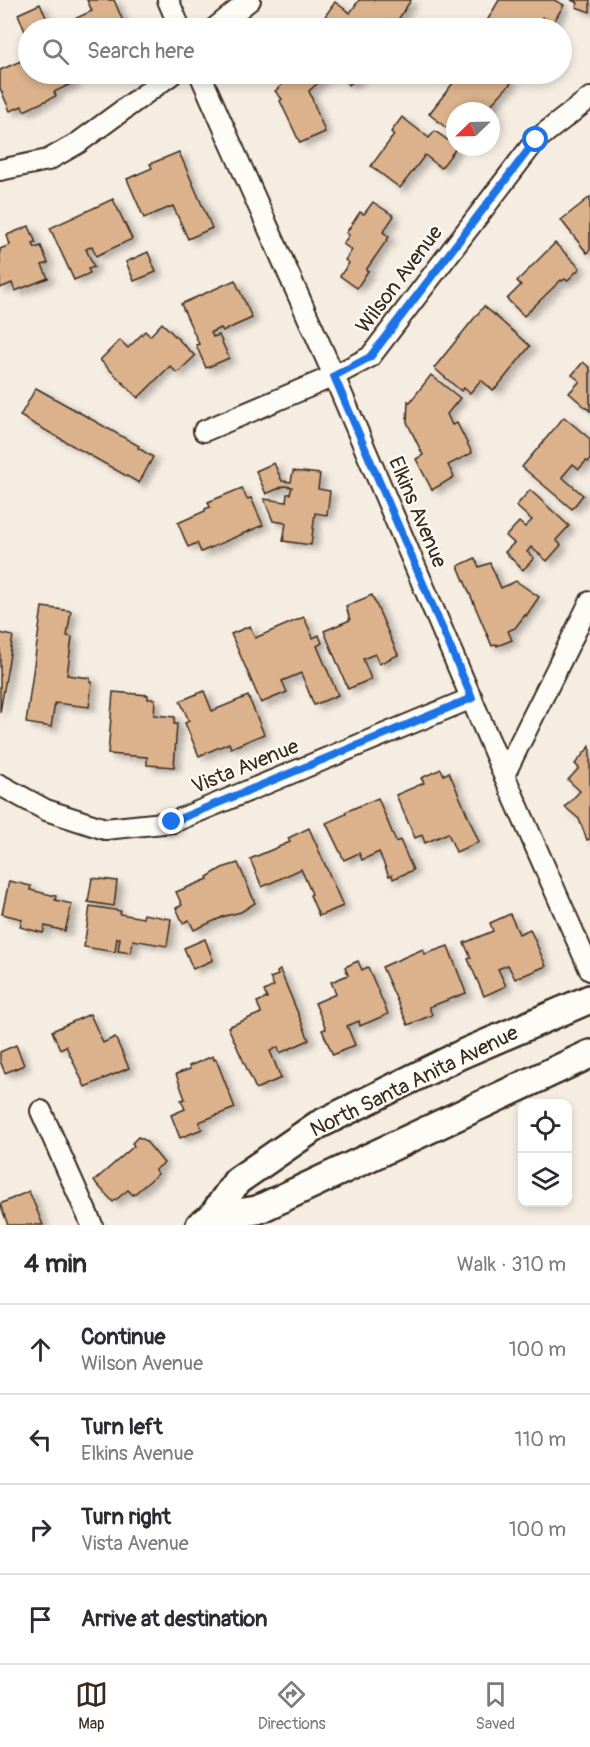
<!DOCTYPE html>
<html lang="en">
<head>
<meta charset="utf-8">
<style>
  body { margin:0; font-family:Pangolin,sans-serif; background:#f2f2f3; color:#2b2b33 }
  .controls { position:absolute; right:18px; bottom:18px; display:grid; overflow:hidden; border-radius:12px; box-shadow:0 3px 9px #0003 }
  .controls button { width:54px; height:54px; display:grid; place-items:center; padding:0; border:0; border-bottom:2px solid #e1e1e2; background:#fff; color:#2b2b33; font:30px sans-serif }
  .compass { position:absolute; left:446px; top:102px; width:54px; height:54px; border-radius:50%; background:#fff; box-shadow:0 3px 9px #0003; rotate:247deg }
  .stop { position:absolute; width:18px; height:18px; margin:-14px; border:4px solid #1a73e8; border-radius:50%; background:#fff }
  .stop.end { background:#1a73e8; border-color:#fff; box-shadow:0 2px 6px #0008 }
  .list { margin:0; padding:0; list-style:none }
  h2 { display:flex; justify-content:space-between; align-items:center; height:78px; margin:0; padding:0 24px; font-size:26px }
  h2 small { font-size:20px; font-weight:400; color:#7c7c81 }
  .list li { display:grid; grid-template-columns:39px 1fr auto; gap:18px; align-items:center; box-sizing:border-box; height:90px; padding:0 24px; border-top:2px solid #e1e1e2 }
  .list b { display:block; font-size:22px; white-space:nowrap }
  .list p { margin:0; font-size:20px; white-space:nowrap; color:#7c7c81 }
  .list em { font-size:20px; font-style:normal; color:#7c7c81 }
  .icon { flex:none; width:33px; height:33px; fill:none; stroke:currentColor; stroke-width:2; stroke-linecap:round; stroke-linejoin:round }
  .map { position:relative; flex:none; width:590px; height:1225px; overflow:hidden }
  .search { position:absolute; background:#fff; box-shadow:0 3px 9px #0003; left:18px; right:18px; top:18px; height:66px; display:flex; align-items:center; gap:15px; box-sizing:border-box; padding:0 21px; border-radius:33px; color:#7c7c81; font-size:22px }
  .sheet { height:438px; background:#fff }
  nav { display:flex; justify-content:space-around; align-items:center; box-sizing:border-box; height:84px; border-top:2px solid #e1e1e2; background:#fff; font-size:16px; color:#7c7c81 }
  nav a { display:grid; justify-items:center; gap:3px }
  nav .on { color:#3b2a1e }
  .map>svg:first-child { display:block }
  .building { fill:#dbb28c; stroke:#3b2a1e; stroke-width:1.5; filter:url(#shadow) }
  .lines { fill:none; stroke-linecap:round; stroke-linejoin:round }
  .street-casing { stroke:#3b2a1e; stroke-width:24 }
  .secondary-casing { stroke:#3b2a1e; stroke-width:32 }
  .street { stroke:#fdfcf7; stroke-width:20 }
  .secondary { stroke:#fdfcf7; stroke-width:27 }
  .route { stroke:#1a73e8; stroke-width:8 }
  .labels { text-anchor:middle; stroke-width:4.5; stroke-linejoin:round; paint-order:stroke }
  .street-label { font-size:21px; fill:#3b2a1e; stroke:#fdfcf7 }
</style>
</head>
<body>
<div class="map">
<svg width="590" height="1225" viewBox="0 0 590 1225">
  <defs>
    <filter id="shadow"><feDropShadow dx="6" dy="4" stdDeviation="3" flood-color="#0004"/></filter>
  </defs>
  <rect width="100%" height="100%" fill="#f6ede2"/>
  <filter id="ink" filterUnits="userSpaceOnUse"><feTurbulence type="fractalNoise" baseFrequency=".0167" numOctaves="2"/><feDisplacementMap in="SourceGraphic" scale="12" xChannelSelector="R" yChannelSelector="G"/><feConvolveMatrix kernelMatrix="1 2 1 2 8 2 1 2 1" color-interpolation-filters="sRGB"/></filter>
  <g filter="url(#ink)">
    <g class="building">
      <path d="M87,0H114L126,28H61L59,26L92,11Z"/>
      <path d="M359,0H411L394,26L387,20L381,28H375L362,19L351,28H329L321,22L335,2L350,13Z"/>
      <path d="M499,0H554L564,5L553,23L542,17L536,28H487L488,19Z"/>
      <path d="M571,0H590V12L576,7L578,3Z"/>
      <path d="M40,4L51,28H28V34H26L18,14Z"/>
      <path d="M28,58V74H71L75,82L54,92L56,96L24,111L22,106L10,111L0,88V70Z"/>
      <path d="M275,74H328L309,91L325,132L300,143L280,101L282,99L275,91L284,83Z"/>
      <path d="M339,74H362L349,85Z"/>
      <path d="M460,74H500L512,82L485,111H455V135L429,114Z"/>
      <path d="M402,117L429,138L435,131L457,147L441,168L425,155L400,188L371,166L394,135L391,132Z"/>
      <path d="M179,152L212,228L188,239L173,206L144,218L127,179L152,168L150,164Z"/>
      <path d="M590,197V250L587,253L561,220Z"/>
      <path d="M113,199L132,239L96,256L92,246L86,249L94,267L88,269L90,273L74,280L50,228Z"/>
      <path d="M373,202L394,216L383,232L389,237L366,270L368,271L357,288L340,276L349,263L345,260L352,250L343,244L349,235L346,233L360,212L364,214Z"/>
      <path d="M29,226L36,243L33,244L35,248L41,246L48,263L42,265L48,278L15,291L12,283L0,288V249L10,245L7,235Z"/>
      <path d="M555,243L580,268L567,281L565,279L562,281L561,280L524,316L507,299L521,285L517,281Z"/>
      <path d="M148,252L156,272L134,281L126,262Z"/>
      <path d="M235,280L252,318L223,331L221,328L211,332L213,337L219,335L229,358L206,368L196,345L199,344L181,304Z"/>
      <path d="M484,306L530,346L497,387L493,390L481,380L470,393L464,388L461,391L434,368Z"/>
      <path d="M162,323L195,356L177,373L170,366L138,398L100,360L120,340L128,348L145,331L150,336Z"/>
      <path d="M583,362L590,368V411L569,393L580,381L572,375Z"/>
      <path d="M431,375L460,398L447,414L452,425L457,423L472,453L448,465L454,477L432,490L416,459L423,455L407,422L408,401L410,402Z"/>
      <path d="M36,388L139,446L138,448L153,457L139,483L20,416Z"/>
      <path d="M564,417L590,439V460L588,462L586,461L579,469L573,464L562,477L583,495L572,509L522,467Z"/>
      <path d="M274,463L282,481L291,482L293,471L320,474L318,489L330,491L327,515L315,513L311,545L283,541L286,523L273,521L264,499L286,502L287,494H290L292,487L284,486L266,494L256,471Z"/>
      <path d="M242,488L247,499L251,498L263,525L201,552L197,543L188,547L178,523L205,511V509L210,507L208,502Z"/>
      <path d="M530,490L569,526L556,540L561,545L547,561L531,547L527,552L534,558L523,570L505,552L514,543L506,536L519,522L525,527L532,520L516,506Z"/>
      <path d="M475,558L479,567L490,563L501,588L516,581L539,597L526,616L525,615L515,628L508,631L512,640L497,646V644L492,646L458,566Z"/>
      <path d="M372,595L398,655L379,664L375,654L363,659L371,679L348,689L324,631L350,620L346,606Z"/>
      <path d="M42,607L71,611L67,636L72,637L67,675L90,678V682H92L89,707L55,703L51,727L26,723Z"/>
      <path d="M304,617L313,638L319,635L322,643L317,646L338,695L314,705L301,673L282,681L287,692L261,703L231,634L250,626L255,638Z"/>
      <path d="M0,633L13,636L0,713Z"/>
      <path d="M204,691L212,711L248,696L264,734L231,748L229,743L199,756L185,723L189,721L180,701Z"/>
      <path d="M113,692L148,695V699H155L154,715L175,717L174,724H177L174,767L147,765V757L108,754Z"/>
      <path d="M590,746V839L587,840L579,819L565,807L580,791L568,780L579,768L575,764Z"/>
      <path d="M441,769L444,775L449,772L479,842L456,852L448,833L425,843L422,835L415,838L396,795L424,783L421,778Z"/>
      <path d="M378,798L396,842L400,840L413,870L393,879L392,875L389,876L379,852L362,860L359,853L344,860L326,823L346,814L345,812Z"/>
      <path d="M309,828L343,906L319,916L310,895L312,894L301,869L262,887L250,859L290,842L288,838Z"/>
      <path d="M238,863L255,903L241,912L225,916L194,930L189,920L183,923L176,908L182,905L176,892L208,879L207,877L222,868Z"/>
      <path d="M92,878L117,881L114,906L88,902Z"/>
      <path d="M9,881L31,886L30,890L56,896L55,900L72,904L65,931L45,926L43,933L20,927L22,919L2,914Z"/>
      <path d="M90,906L121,911L120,914L143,918L144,914L171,919L167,946L133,940L131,953L118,951L120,938H117L115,952L84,947Z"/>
      <path d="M510,914L519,934L530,929L546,966L515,979L508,965L498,969L506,986L484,996L468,959L471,958L464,943L493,931L490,923Z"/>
      <path d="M205,939L213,960L193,969L184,948Z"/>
      <path d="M448,946L466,993L429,1007L432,1015L408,1025L382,967L423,949L425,954Z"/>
      <path d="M358,961L362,970L368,967L388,1014L360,1026L359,1021L347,1026L355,1045L333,1055L322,1030L326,1029L315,1003L336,994L331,982L348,975L345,967Z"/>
      <path d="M280,970L309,1040L280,1053L278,1047L270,1051L281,1078L256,1089L228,1027L261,1013L257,1002L267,998L264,991L274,986L270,978L278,975L277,972Z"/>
      <path d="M90,1014L103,1043L115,1037L129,1068L85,1087L66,1046L60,1049L52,1031Z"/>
      <path d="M16,1045L24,1065L5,1073L0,1061V1052Z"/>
      <path d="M213,1056L214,1060L216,1059L235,1108L199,1122L202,1129L180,1138L171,1115L185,1109L181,1100L185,1099L176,1074L190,1069L189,1066Z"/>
      <path d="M138,1137L145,1140L164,1163L155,1170L158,1174L133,1195L128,1190L113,1202L94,1181L134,1146L132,1143Z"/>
      <path d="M29,1191L43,1225H8L0,1204Z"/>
    </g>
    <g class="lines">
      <defs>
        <g id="street">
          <path d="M168,0L180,28"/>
          <path d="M215,28L250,0"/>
          <path d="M200,74L334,376L504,775L590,970"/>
          <path d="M0,170L48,160L78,143L172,74"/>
          <path d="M204,431L334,376L370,357L536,140L590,98"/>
          <path d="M504,775L590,602"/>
          <path d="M0,785L46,810L105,829L173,822L472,698"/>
          <path d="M41,1111L92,1225"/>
        </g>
        <g id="secondary">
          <path d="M212,1217L257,1210L590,1054"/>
          <path d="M200,1225L212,1217L237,1181L318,1125L462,1054L590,999"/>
        </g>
      </defs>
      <use href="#street" class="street-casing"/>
      <use href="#secondary" class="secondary-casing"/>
      <use href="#street" class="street"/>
      <use href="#secondary" class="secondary"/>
    </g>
  </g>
  <g class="lines" filter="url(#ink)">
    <path class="route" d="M172,822L472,698L334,376L370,357L536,140"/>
  </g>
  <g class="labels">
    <g class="street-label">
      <text transform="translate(399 279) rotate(-53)" y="7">Wilson Avenue</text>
      <text transform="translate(418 512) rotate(67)" y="7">Elkins Avenue</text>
      <text transform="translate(245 766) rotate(-22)" y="7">Vista Avenue</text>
      <text transform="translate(414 1081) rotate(-26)" y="7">North Santa Anita Avenue</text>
    </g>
  </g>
</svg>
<div class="controls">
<button><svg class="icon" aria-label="locate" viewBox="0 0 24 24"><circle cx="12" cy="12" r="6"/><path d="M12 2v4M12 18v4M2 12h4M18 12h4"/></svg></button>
<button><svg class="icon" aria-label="layers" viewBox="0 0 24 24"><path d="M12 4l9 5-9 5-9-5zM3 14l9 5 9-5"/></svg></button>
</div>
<svg class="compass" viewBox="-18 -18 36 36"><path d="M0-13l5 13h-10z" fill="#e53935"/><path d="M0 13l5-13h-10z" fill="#7c7c81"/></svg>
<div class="stop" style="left:536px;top:140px"></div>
<div class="stop end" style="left:172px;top:822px"></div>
<div class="search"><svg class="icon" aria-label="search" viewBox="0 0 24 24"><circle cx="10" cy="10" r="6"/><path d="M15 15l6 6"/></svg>Search here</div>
</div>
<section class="sheet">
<h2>4 min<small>Walk · 310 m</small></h2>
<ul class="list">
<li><svg class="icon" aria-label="ahead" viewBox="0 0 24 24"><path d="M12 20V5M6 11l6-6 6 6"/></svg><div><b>Continue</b><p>Wilson Avenue</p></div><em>100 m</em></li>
<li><svg class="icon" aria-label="left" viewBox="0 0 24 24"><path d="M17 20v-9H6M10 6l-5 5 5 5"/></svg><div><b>Turn left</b><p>Elkins Avenue</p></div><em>110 m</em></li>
<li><svg class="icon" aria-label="right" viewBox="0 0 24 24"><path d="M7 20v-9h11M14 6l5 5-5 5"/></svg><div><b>Turn right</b><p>Vista Avenue</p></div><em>100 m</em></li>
<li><svg class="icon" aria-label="arrive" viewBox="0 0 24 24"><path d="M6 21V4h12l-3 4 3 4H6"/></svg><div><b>Arrive at destination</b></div></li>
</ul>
</section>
<nav>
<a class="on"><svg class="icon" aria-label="map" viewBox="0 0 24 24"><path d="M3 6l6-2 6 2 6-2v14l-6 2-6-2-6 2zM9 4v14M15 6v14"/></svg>Map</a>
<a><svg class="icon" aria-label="directions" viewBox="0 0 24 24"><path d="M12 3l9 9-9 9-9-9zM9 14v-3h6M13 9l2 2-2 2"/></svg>Directions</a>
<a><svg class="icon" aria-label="saved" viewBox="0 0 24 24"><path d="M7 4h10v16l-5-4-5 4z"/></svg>Saved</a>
</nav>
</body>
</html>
